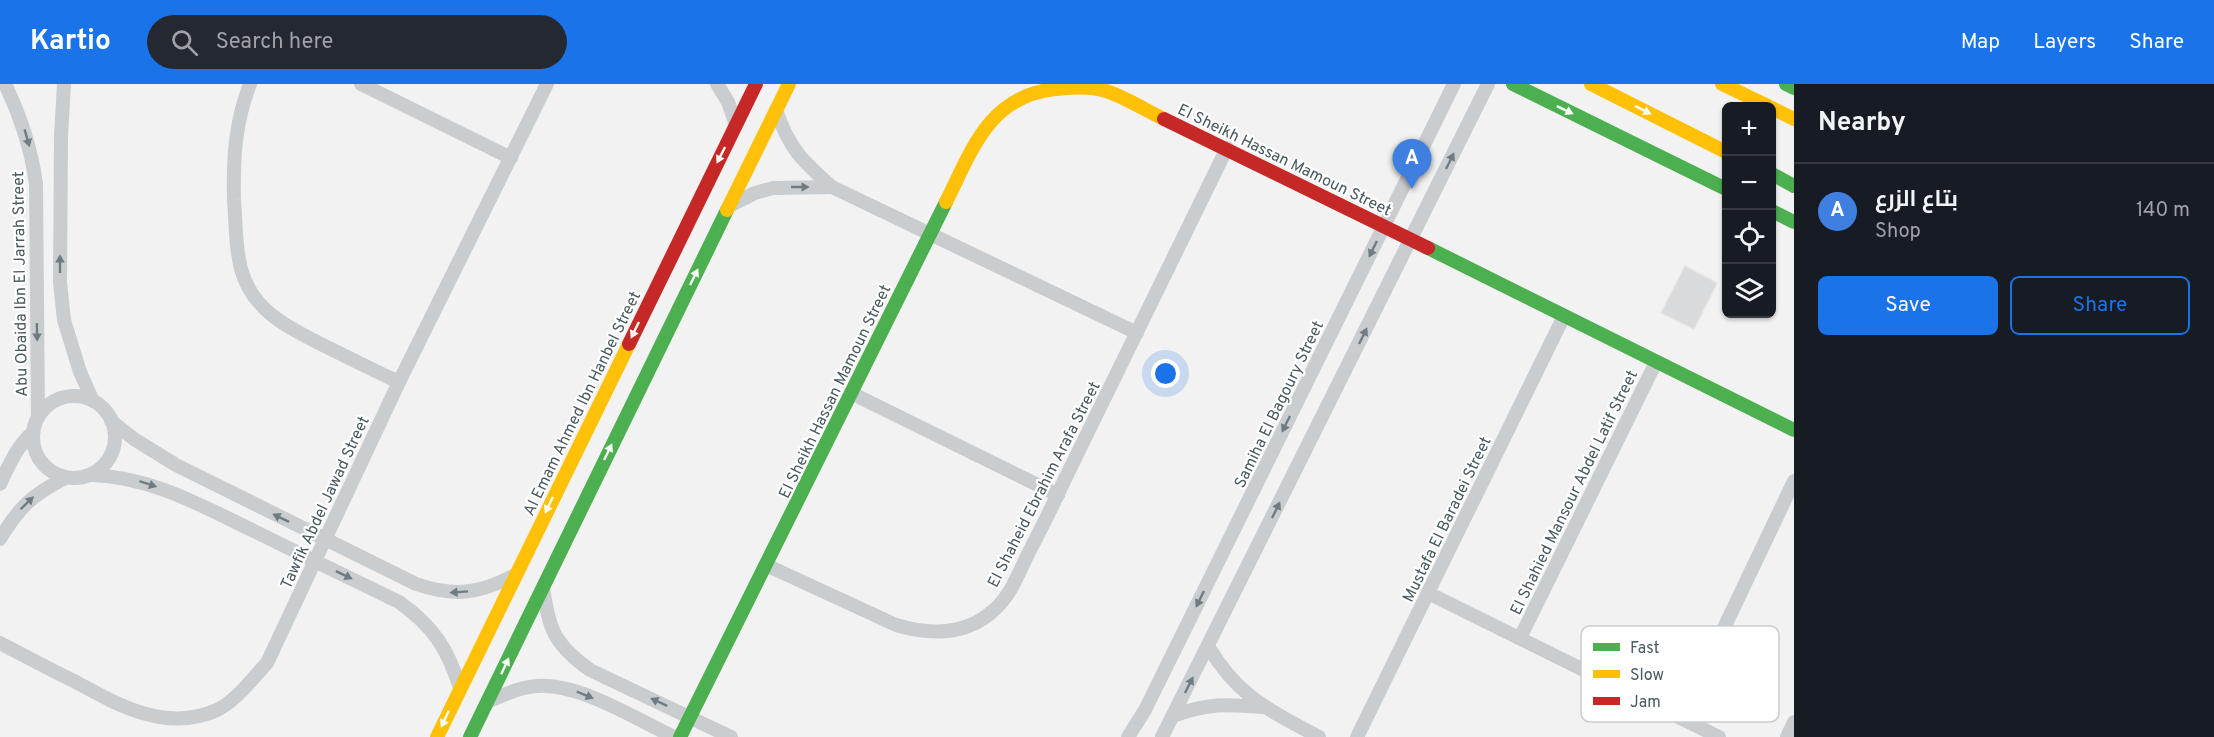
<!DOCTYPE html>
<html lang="en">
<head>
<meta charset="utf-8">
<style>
  body { margin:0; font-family:Overpass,Cairo,sans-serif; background:#242831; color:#f1f3f6 }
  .controls { position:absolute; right:18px; top:18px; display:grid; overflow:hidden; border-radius:9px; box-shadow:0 2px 4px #0004 }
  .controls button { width:54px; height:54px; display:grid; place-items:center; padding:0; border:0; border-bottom:2px solid #363941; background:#171b24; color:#f1f3f6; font:30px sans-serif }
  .you { position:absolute; left:1166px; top:290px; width:21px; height:21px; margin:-15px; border:4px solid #fff; border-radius:50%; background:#1a73e8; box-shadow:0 0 0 9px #1a73e833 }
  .badge { display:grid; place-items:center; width:39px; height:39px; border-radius:50%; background:#1a73e8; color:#fff; font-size:20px; font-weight:700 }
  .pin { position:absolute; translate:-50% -50px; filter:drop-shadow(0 2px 3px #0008) }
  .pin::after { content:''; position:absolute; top:32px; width:21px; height:18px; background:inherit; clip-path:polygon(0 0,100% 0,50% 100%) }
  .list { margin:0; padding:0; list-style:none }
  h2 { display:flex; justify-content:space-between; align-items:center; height:78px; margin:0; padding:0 24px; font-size:26px }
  h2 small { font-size:20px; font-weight:400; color:#9ea1a6 }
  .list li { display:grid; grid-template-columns:39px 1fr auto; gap:18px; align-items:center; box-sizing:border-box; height:96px; padding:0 24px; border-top:2px solid #363941 }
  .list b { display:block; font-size:22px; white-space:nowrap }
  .list p { margin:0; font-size:20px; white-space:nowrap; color:#9ea1a6 }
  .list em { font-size:20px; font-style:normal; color:#9ea1a6 }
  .actions { display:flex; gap:12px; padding:18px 24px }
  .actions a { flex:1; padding:14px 0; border:2px solid #1a73e8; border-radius:9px; text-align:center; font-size:21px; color:#1a73e8 }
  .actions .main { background:#1a73e8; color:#fff }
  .icon { flex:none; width:33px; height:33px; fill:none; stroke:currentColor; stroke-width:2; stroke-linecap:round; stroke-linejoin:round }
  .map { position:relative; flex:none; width:1794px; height:653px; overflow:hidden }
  header { display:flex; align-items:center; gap:36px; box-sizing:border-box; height:84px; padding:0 30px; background:#1a73e8; color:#fff }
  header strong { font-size:28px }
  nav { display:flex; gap:33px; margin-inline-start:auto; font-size:21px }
  .search { width:420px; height:54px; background:#242831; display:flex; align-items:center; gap:15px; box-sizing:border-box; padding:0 21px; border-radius:33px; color:#9ea1a6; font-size:22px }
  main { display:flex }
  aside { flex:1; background:#171b24 }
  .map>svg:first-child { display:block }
  .building { fill:#d9dadb; stroke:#e4e4e5; stroke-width:1.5 }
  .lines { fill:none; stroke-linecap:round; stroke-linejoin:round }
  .street { stroke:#c9cdcf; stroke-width:14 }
  .fast { stroke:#4caf50; stroke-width:14 }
  .slow { stroke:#ffc107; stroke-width:14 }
  .jam { stroke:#c62828; stroke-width:14 }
  .oneway { fill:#f6fbf6 }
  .oneway2 { fill:#6f7c81 }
  .labels { text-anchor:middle; stroke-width:4.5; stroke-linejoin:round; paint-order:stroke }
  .street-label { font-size:16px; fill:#485960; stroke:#fff }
  .key { fill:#fff; stroke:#c8cdcf; stroke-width:1.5 }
  .key-label { font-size:16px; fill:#485960 }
</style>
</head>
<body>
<header>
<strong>Kartio</strong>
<div class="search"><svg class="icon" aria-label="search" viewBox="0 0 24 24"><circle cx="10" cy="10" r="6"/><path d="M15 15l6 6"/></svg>Search here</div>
<nav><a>Map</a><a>Layers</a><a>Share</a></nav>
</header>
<main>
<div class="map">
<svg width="1794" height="653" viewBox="0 0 1794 653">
  <rect width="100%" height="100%" fill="#f3f2f2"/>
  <path class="building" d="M1685,182L1717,199L1694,245L1661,229Z"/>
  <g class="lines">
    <g class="street">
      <path d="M5,0C21,33 31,64 36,99L38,332"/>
      <path d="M64,0L61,52L60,198L64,236L80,288L93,317"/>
      <path d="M250,0C235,38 233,76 234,116C236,139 235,162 241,185C253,230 295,247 333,266C355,277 377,288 399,298"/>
      <path d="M361,0L511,74"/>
      <path d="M717,0L728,18L736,41"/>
      <path d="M776,26C789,64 802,77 832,103L1137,249"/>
      <path d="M729,122L755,109L773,104L832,103"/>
      <path d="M851,309L1058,411"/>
      <circle cx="74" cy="353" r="41"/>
      <path d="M111,337L134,355L176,381L416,500C454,513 479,510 515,491"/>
      <path d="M91,391C152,393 200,421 254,447C302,471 351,495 399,518C433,542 448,565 460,604"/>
      <path d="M0,400C9,381 17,362 33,348"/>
      <path d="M0,455C19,423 32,411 65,394"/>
      <path d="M766,481L896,541C930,551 966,552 994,526C1010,512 1018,491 1027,472C1040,447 1053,421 1065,395C1119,285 1173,174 1227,64"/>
      <path d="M543,503C549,546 554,560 590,586L731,653"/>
      <path d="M1428,509L1719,653"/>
      <path d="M1520,554L1656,278"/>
      <path d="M0,559C25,572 49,585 74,597C118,621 166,649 217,626C237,616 252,595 267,579L399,298L547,0"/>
      <path d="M1208,562C1238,613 1269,626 1319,653"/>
      <path d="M489,617C504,611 520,603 537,602C580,599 636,635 674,653"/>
      <path d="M1173,632C1208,619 1226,620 1263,623"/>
      <path d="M1681,634L1794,397"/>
      <path d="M1128,653L1145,626L1454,0"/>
      <path d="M1162,653L1488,0"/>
      <path d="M1357,653L1564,232"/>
      <path d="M1787,653L1794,638"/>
    </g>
    <g class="fast">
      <path d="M1513,0L1726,105"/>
      <path d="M1786,0L1794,4"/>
      <path d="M1772,90L1794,102"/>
      <path d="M1772,127L1794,138"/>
      <path d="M1428,164L1794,346"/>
      <path d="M470,653L727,126"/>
      <path d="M680,653L946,118"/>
    </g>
    <g class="slow">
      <path d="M1591,0L1726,68"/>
      <path d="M1722,0L1768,22"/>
      <path d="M1772,24L1794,35"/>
      <path d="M946,118C972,66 989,12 1055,5C1071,3 1090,2 1106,7C1125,13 1145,26 1164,35"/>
      <path d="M727,126L789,0"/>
      <path d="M437,653L629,260"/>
    </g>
    <g class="jam">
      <path d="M1164,35L1428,164"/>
      <path d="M629,260L756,0"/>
    </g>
  </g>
  <defs><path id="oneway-solid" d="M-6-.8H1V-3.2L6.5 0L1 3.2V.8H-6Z" transform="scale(1.5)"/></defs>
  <g class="oneway">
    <use href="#oneway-solid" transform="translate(1565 26) rotate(26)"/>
    <use href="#oneway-solid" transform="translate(1643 26) rotate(27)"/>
    <use href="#oneway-solid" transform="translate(721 71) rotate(117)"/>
    <use href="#oneway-solid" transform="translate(694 193) rotate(-64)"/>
    <use href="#oneway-solid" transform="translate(635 246) rotate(116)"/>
    <use href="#oneway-solid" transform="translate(608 368) rotate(-64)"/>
    <use href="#oneway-solid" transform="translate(549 421) rotate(116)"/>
    <use href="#oneway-solid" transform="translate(505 582) rotate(-65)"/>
    <use href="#oneway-solid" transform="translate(445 635) rotate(115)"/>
  </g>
  <g class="oneway2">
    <use href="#oneway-solid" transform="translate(27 54) rotate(74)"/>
    <use href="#oneway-solid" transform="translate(1450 77) rotate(-64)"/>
    <use href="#oneway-solid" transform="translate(800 103)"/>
    <use href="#oneway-solid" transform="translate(1373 165) rotate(116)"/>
    <use href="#oneway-solid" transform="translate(60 180) rotate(-90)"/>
    <use href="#oneway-solid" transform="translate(37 248) rotate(89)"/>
    <use href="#oneway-solid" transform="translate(1363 252) rotate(-64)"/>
    <use href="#oneway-solid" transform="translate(1286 340) rotate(116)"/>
    <use href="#oneway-solid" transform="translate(148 400) rotate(18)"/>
    <use href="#oneway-solid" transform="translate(27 419) rotate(-44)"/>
    <use href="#oneway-solid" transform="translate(1276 426) rotate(-64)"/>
    <use href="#oneway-solid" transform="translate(281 434) rotate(-154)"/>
    <use href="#oneway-solid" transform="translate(344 491) rotate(26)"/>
    <use href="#oneway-solid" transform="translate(459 508) rotate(176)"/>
    <use href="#oneway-solid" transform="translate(1200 515) rotate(116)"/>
    <use href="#oneway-solid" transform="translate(1189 601) rotate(-63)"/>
    <use href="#oneway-solid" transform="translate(585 611) rotate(23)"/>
    <use href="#oneway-solid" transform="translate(659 618) rotate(-155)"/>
  </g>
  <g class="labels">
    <g class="street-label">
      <text transform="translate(1285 75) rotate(26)" y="6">El Sheikh Hassan Mamoun Street</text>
      <text transform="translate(19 200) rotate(-91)" y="6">Abu Obaida Ibn El Jarrah Street</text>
      <text transform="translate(834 307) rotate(-64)" y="6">El Sheikh Hassan Mamoun Street</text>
      <text transform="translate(581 319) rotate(-64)" y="6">Al Emam Ahmed Ibn Hanbel Street</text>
      <text transform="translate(1278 320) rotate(-64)" y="6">Samiha El Bagoury Street</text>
      <text transform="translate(1043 400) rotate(-63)" y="6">El Shaheid Ebrahim Arafa Street</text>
      <text transform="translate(1573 408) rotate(-64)" y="6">El Shahied Mansour Abdel Latif Street</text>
      <text transform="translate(324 418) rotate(-65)" y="6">Tawfik Abdel Jawad Street</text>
      <text transform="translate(1446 435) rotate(-64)" y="6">Mustafa El Baradei Street</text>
    </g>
  </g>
  <rect x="1581" y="542" width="198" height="96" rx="9" class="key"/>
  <rect x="1593" y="559" width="27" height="8" fill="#4caf50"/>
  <rect x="1593" y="586" width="27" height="8" fill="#ffc107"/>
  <rect x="1593" y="613" width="27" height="8" fill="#c62828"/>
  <g class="key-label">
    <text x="1630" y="569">Fast</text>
    <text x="1630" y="596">Slow</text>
    <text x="1630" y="623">Jam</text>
  </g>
</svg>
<div class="controls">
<button>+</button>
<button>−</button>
<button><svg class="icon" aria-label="locate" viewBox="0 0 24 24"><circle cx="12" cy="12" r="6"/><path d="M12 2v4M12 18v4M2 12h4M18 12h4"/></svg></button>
<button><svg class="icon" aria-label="layers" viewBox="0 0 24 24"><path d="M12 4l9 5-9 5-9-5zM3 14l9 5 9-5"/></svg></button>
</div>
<div class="you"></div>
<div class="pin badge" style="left:1412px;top:105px;background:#3f7fe0">A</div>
</div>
<aside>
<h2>Nearby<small></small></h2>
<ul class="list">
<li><span class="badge" style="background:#3f7fe0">A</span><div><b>بتاع الزرع</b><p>Shop</p></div><em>140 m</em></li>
</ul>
<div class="actions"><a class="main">Save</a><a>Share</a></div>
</aside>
</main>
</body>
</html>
